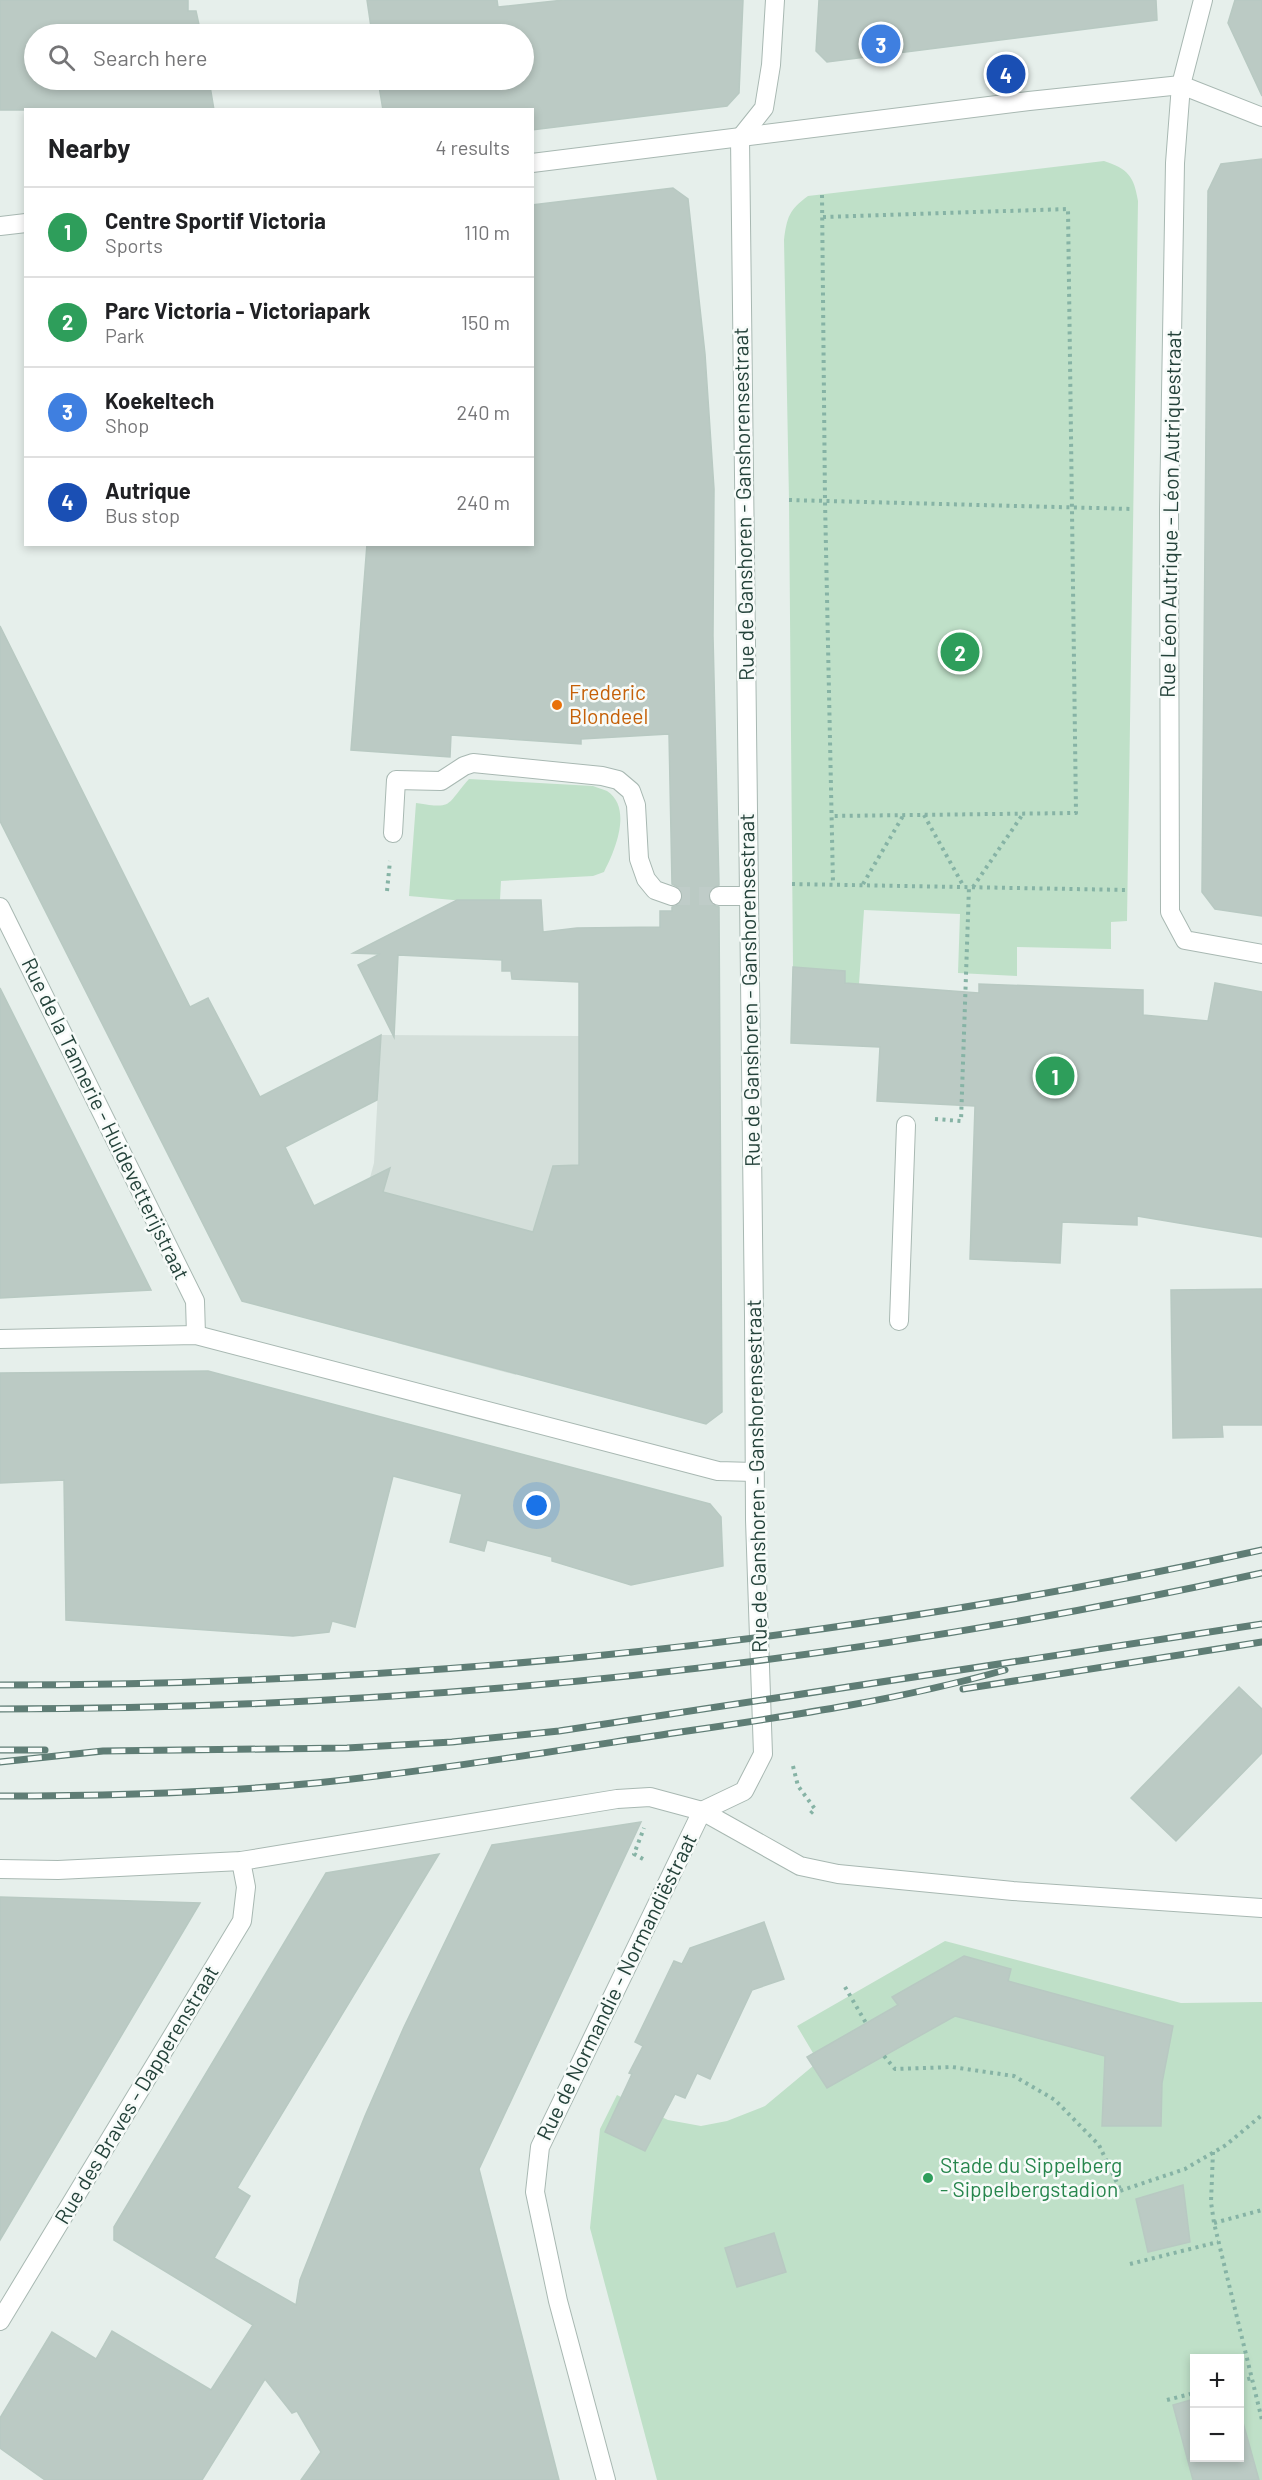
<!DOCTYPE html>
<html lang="en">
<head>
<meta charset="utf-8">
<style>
  body { margin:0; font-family:Barlow,sans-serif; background:#f2f2f2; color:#202124 }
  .controls { position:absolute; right:18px; bottom:18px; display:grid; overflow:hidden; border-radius:0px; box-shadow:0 3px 9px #0003 }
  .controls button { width:54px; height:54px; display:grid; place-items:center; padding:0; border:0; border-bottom:2px solid #e0e0e0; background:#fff; color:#202124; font:30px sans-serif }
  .you { position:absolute; left:537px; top:1506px; width:21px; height:21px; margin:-15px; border:4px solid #fff; border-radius:50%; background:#1a73e8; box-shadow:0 0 0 9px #1a73e833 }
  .badge { display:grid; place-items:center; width:39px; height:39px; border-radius:50%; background:#0f766e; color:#fff; font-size:20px; font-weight:700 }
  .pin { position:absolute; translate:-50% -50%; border:3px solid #fff; box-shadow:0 2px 6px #0006 }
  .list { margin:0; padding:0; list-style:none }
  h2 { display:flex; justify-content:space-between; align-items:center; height:78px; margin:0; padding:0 24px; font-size:26px }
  h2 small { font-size:20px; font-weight:400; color:#757577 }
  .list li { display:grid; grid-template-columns:39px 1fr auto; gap:18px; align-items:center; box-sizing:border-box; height:90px; padding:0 24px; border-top:2px solid #e0e0e0 }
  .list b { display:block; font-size:22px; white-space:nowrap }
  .list p { margin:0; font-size:20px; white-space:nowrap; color:#757577 }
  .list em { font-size:20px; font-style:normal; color:#757577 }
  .icon { flex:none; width:33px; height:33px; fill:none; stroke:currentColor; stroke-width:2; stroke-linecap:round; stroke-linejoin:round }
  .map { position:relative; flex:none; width:1262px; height:2480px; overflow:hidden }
  .search { position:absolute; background:#fff; box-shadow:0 3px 9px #0003; left:24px; top:24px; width:510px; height:66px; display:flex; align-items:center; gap:15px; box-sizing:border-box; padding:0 21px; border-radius:33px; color:#757577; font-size:22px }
  .panel { position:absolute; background:#fff; box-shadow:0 3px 9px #0003; left:24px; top:108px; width:510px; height:438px; border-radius:0px }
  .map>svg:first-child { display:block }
  .built { fill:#d4dfda }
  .green { fill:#bfe0c8; fill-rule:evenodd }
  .building { fill:#bbcac4; stroke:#b8c9c2; stroke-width:1.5 }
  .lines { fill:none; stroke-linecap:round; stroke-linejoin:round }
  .minor-tunnel { stroke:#bfccc8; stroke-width:18; stroke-dasharray:18 9; stroke-linecap:butt }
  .minor-casing { stroke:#a8b8b2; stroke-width:20 }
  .path { stroke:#86b3a5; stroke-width:4; stroke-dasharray:3 4.5; stroke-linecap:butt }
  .minor { stroke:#fff; stroke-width:18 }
  .rail-casing { stroke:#5f7d75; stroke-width:7 }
  .rail { stroke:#f7fbf9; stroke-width:4.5; stroke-dasharray:14; stroke-linecap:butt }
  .food-dot { fill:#e8710a; stroke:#f7fbf9; stroke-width:2 }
  .leisure-dot { fill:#2e9e5b; stroke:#f7fbf9; stroke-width:2 }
  .labels { text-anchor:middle; stroke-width:5; stroke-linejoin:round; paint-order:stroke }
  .street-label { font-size:21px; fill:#24423a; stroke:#f7fbf9 }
  .food-label { font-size:21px; fill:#c56008; stroke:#f7fbf9; text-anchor:start }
  .leisure-label { font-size:21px; fill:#27864d; stroke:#f7fbf9; text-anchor:start }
</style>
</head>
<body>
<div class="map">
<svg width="1262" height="2480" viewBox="0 0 1262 2480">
  <rect width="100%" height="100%" fill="#e6efeb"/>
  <path class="built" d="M381,1035L580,1036L587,1164L551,1247L516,1375L397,1343L414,1276L365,1196L374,1163Z"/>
  <g class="green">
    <path d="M1104,161C1128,169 1134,176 1138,201L1127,921L1111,922V949L1017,947V976L958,973L960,914L864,910L859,984L845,983L844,971L793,967L789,500L784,240C787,217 789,210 808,196Z"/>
    <path d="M469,779L593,786C597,788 603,789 607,791C633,808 615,851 604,872L593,876L501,881L500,900H453L409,896L416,803C454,809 445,806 469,779Z"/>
    <path d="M945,1941L1181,2003L1262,2002V2480H657L590,2228L600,2129L617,2095L668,2120L701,2126L727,2121L765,2106L813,2066L807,2057L813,2053L797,2026ZM1194,2358H1240V2458H1194Z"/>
  </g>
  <g class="building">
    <path d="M0,0H188V11H196L201,34H34V80H209L214,110H0Z"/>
    <path d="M367,0H497L498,7L564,0H743L739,93L727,106L532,130V110H383L378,80H524V34H372Z"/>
    <path d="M819,0H1156L1157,20L827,62L816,51Z"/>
    <path d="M1235,0H1262V96L1228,23Z"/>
    <path d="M1262,159V916L1215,909L1202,892L1208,191L1221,164Z"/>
    <path d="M673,188L688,199L705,354L714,489L713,636L719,885L710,890L708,897L713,905L719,907L722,1412L706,1424L242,1301L0,821V626L190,1007L208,998L260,1097L381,1035L377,1100L285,1147L314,1206L390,1168L383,1192L533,1232L553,1166L579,1165V982L512,979L511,971H502V960L398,955L394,1037L358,965L380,954L353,953L457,900H541L543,932L577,928L660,927V911H672V907L679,905L682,900L683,895L680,888L672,884L669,734L581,739V744L451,735L450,757L351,750L367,544H532V205Z"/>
    <path d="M793,967L845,971V983L979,993V984L1143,990V1015L1208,1021L1215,983L1262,992V1237L1137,1216V1225L1062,1222L1060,1263L970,1259L975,1106L877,1101L880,1047L791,1043Z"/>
    <path d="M0,988L151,1290L0,1298Z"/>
    <path d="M1262,1289V1425H1222L1223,1437L1173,1438L1171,1290Z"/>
    <path d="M208,1371L710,1504L721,1517L723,1566L631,1585L552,1561V1557L487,1540L484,1551L450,1542L462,1494L393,1476L355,1627L332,1621L329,1632L293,1636L66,1620L64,1480L0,1483V1373Z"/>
    <path d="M1239,1687L1262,1709V1753L1176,1841L1131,1798Z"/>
    <path d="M641,1822L479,2169L559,2480H301L321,2452L297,2411L292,2413L265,2379L202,2480H45L0,2448V2418L52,2332L96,2359L112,2331L211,2390L253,2325L114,2240V2227L326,1873L439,1854L237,2188L250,2196L214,2258L296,2305L300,2280L365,2116L404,2027L492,1845Z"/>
    <path d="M0,1897L200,1903L0,2240Z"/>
    <path d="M764,1922L784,1979L752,1990L710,2079L697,2073L685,2098L675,2094L645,2151L605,2132L632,2074L629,2073L643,2046L635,2042L674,1961L682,1964L690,1948Z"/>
    <path d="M964,1956L1011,1969L1008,1981L1173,2026L1162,2083L1161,2126H1102L1105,2056L955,2016L827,2088L807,2057L898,2005L892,1997Z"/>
    <path d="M1183,2185L1190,2242L1148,2252L1136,2199Z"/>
    <path d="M774,2233L786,2272L737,2287L725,2248Z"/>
    <path d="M1194,2399V2457H1239V2408L1259,2480H1193L1173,2405Z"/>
  </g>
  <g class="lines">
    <path class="minor-tunnel" d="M672,896H719"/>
    <defs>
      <g id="minor">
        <path d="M1203,0L1181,85L1175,163L1169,510L1170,912L1185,940L1262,954"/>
        <path d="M740,138L764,108L771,65L775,0"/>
        <path d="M532,163L1029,101L1181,85L1262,117"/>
        <path d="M0,226L26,223"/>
        <path d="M393,833L396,780L441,781L464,766L473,763L602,776L618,780L631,791L636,805L639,859L646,879L655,890L672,896"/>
        <path d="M719,896H749"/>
        <path d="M0,907L195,1301L196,1335"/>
        <path d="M899,1321L906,1125"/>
        <path d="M0,1339L196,1335L718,1471L754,1472"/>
        <path d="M702,1811L744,1791L763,1754L755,1520L754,1316L740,138"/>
        <path d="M0,1869L58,1870L241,1861L617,1799L650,1797L702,1811L800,1866L838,1874L1013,1891L1262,1908"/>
        <path d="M0,2321L242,1921L246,1887L241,1861"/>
        <path d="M606,2480L558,2301L535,2192L540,2147L702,1811"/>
      </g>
    </defs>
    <use href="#minor" class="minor-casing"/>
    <g class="path">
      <path d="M822,195L825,501L833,884"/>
      <path d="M823,217L1068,209L1076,813L831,816"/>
      <path d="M789,500L1133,509"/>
      <path d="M924,815L964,887"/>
      <path d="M792,884L1128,890"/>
      <path d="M863,884L903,816"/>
      <path d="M973,887L1023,814"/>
      <path d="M387,891L390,861"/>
      <path d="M935,1119L961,1121L969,887"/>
      <path d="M793,1766L798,1786L815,1809L809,1815"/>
      <path d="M643,1859L634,1854L644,1828"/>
      <path d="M845,1987L866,2023"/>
      <path d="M884,2056L895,2069L952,2067L1014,2076L1055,2100L1099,2145L1120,2189"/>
      <path d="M1213,2152L1211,2202L1214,2223L1262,2420"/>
      <path d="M1099,2198L1185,2169L1226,2145L1262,2115"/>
      <path d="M1214,2223L1262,2210"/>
      <path d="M1130,2264L1218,2242"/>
      <path d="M1240,2381L1252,2378"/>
      <path d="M1167,2400L1194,2393"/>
    </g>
    <use href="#minor" class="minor"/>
    <defs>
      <g id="rail">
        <path d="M0,1685C423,1685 849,1641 1262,1550"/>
        <path d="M963,1689L1262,1642"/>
        <path d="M0,1709C423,1709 849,1664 1262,1573"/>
        <path d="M0,1750H45"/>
        <path d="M0,1762L103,1751L347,1748L452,1742L559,1731L1262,1624"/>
        <path d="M0,1796C105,1796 211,1793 316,1783C429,1771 542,1753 654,1736C774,1718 888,1703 1005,1670"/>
      </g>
    </defs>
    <use href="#rail" class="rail-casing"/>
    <use href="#rail" class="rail"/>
  </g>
  <circle class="food-dot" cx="557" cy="705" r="6"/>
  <circle class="leisure-dot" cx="928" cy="2178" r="6"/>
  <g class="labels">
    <g class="street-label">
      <text transform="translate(744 504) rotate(-91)" y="7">Rue de Ganshoren - Ganshorensestraat</text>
      <text transform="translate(1171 514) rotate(-89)" y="7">Rue Léon Autrique - Léon Autriquestraat</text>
      <text transform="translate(750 990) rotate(-91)" y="7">Rue de Ganshoren - Ganshorensestraat</text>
      <text transform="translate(105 1119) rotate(64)" y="7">Rue de la Tannerie - Huidevetterijstraat</text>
      <text transform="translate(757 1476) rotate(-91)" y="7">Rue de Ganshoren - Ganshorensestraat</text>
      <text transform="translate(617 1987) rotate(-64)" y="7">Rue de Normandie - Normandiëstraat</text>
      <text transform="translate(137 2095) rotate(-59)" y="7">Rue des Braves - Dapperenstraat</text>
    </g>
    <g class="food-label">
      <text x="569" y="700">Frederic<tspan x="569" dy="24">Blondeel</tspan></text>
    </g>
    <g class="leisure-label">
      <text x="940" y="2173">Stade du Sippelberg<tspan x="940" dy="24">- Sippelbergstadion</tspan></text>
    </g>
  </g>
</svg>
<div class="controls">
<button>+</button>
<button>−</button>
</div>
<div class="you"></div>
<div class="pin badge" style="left:1055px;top:1076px;background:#2e9e5b">1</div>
<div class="pin badge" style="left:960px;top:652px;background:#2e9e5b">2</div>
<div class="pin badge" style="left:881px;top:44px;background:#3f7fe0">3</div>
<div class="pin badge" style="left:1006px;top:74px;background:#1a4fb4">4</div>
<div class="search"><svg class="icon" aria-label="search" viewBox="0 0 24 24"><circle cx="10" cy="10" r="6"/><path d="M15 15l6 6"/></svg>Search here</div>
<section class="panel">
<h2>Nearby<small>4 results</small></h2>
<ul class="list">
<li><span class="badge" style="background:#2e9e5b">1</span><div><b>Centre Sportif Victoria</b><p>Sports</p></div><em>110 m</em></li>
<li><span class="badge" style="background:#2e9e5b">2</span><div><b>Parc Victoria - Victoriapark</b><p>Park</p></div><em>150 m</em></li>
<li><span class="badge" style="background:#3f7fe0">3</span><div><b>Koekeltech</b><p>Shop</p></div><em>240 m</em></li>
<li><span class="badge" style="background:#1a4fb4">4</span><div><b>Autrique</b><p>Bus stop</p></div><em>240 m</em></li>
</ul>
</section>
</div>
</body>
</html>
